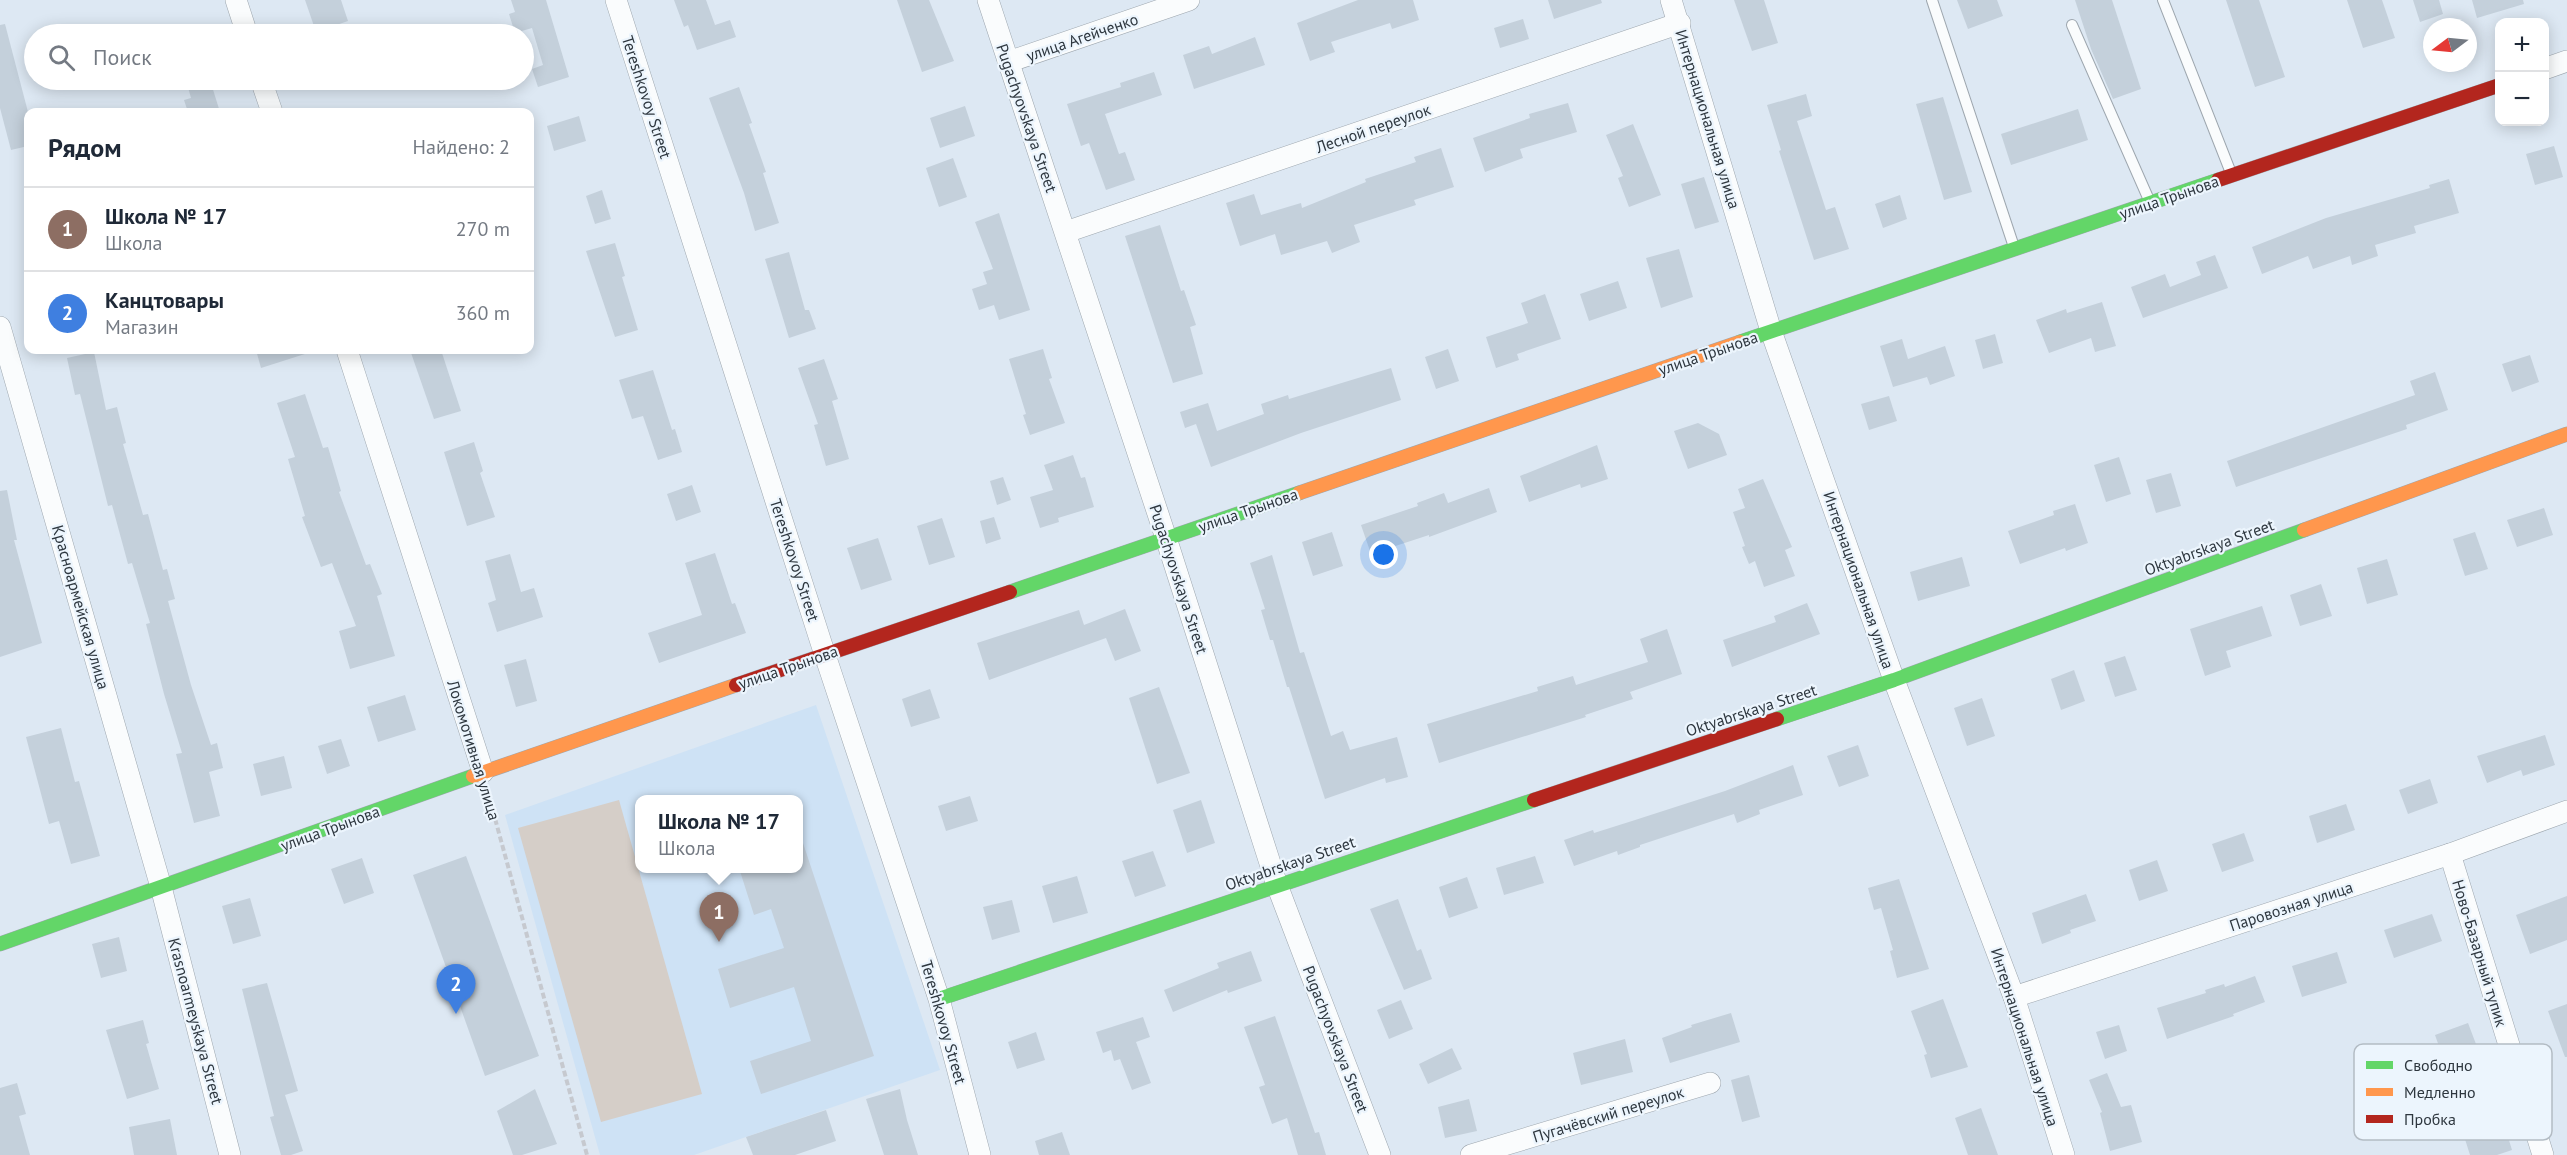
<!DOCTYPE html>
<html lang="ru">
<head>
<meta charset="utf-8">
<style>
  body { margin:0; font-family:"PT Sans",sans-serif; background:#f6f6f7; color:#1f2937 }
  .controls { position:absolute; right:18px; top:18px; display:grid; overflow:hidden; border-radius:12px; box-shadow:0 3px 15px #0003 }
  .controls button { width:54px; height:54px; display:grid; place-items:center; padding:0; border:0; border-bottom:2px solid #e0e1e3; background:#fff; color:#1f2937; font:30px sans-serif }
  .compass { position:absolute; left:2423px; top:18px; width:54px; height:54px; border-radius:50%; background:#fff; box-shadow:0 3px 15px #0003; rotate:254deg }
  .you { position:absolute; left:1384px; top:555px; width:21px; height:21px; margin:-15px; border:4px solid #fff; border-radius:50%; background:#1a73e8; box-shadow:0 0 0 9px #1a73e833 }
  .badge { display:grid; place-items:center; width:39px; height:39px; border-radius:50%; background:#0b8043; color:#fff; font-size:20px; font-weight:700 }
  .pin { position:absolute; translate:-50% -50px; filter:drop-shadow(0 2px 3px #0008) }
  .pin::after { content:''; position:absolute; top:32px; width:21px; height:18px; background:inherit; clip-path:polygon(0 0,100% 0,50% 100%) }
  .popup { position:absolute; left:635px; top:795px; width:168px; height:78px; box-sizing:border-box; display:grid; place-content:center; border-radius:12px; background:#fff; filter:drop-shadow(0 2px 4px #0005); font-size:20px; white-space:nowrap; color:#747a83 }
  .popup b { font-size:22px; color:#1f2937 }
  .popup::after { content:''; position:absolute; left:50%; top:100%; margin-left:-12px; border:12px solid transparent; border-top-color:#fff }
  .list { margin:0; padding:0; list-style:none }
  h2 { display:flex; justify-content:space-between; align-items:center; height:78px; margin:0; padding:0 24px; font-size:26px }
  h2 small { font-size:20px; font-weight:400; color:#747a83 }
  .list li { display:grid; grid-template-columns:39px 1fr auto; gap:18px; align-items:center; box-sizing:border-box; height:84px; padding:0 24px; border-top:2px solid #e0e1e3 }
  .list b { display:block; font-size:22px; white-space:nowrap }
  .list p { margin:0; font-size:20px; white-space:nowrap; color:#747a83 }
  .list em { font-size:20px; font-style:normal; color:#747a83 }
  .icon { flex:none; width:33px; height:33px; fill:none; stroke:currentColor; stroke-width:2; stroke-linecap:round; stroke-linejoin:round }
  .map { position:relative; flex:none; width:2567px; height:1155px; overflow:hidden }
  .search { position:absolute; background:#fff; box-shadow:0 3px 15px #0003; left:24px; top:24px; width:510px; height:66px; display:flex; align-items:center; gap:15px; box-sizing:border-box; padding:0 21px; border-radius:33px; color:#747a83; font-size:22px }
  .panel { position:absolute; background:#fff; box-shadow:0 3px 15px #0003; left:24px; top:108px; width:510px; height:246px; border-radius:12px }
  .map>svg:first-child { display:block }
  .built { fill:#cee2f5; fill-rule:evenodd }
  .green { fill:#d5cec8 }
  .building { fill:#c4d0db }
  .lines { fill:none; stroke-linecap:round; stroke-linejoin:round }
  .lane-casing { stroke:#9ea7af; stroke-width:12 }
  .street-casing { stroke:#9ea7af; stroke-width:22 }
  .fast-casing { stroke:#9ea7af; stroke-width:15 }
  .slow-casing { stroke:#9ea7af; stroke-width:15 }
  .jam-casing { stroke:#9ea7af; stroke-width:15 }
  .path { stroke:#c6c9cf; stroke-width:4; stroke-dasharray:6 3; stroke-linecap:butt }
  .lane { stroke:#fafcfd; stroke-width:10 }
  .street { stroke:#fafcfd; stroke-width:21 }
  .fast { stroke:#63d668; stroke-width:14 }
  .slow { stroke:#ff974d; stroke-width:14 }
  .jam { stroke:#b3261e; stroke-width:14 }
  .labels { text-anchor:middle; stroke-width:4.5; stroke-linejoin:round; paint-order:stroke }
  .street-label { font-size:16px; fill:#2e373f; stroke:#ecf5fd }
  .key { fill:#ecf5fd; stroke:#b3bcc4; stroke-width:1.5 }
  .key-label { font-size:16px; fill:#2e373f }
</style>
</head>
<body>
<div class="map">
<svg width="2567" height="1155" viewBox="0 0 2567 1155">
  <rect width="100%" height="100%" fill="#dde8f3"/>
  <path class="built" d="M816,705L940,1070L694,1155H600L505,815ZM640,800H798V868H640Z"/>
  <path class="green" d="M619,800L702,1094L601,1122L518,828Z"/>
  <g class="building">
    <path d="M305,0H341L348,21L316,32Z"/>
    <path d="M511,0H546L569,77L538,87L532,69L543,65L532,28L515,33L509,14L515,12Z"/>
    <path d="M674,0H706L715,25L730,20L736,37L697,50L688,25L684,27Z"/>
    <path d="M897,0H929L954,61L922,72Z"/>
    <path d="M1358,0H1413L1419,20L1392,29L1390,23L1331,42L1335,52L1310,61L1297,23Z"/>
    <path d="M1548,0H1601L1602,3L1554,19Z"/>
    <path d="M1734,0H1764L1778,43L1752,51Z"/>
    <path d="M1957,0H1997L2003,16L1968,29Z"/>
    <path d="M2075,0H2112L2141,89L2113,99L2091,49Z"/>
    <path d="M2226,0H2259L2285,77L2255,87Z"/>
    <path d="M2347,0H2382L2395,38L2363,48Z"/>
    <path d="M2413,0H2439L2443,14L2420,22Z"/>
    <path d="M2472,0H2523L2524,4L2477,18Z"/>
    <path d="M1523,19L1529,39L1500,48L1494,28Z"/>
    <path d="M5,24L28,112V146L11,150L0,108V25Z"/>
    <path d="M1255,37L1265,65L1194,89L1183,55L1209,46L1212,54Z"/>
    <path d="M1154,72L1162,95L1105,114L1119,154L1125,152L1135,180L1106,190L1089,143L1081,146L1067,104L1121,87L1120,83Z"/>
    <path d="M186,80H210L220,112H188L184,100L191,98Z"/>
    <path d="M739,87L752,123L749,124L766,172L763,173L779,223L755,231L744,193L709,98Z"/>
    <path d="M1806,94L1812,116L1797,121L1826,210L1835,207L1849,249L1814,260L1779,151L1781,150L1767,105Z"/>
    <path d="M1943,97L1972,192L1944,200L1916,104Z"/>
    <path d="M1568,103L1577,132L1520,149L1523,158L1485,172L1473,138L1530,118L1529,114Z"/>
    <path d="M965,106L975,136L940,148L930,118Z"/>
    <path d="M2078,109L2088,140L2011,165L2001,134Z"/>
    <path d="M579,116L586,141L554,151L547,126Z"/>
    <path d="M1633,124L1661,195L1629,207L1618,178L1623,176L1606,135Z"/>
    <path d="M2554,146L2563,177L2535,185L2526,154Z"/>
    <path d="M1441,148L1454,187L1414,200L1416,205L1354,225L1360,242L1332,253L1327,241L1281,255L1275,234L1240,246L1226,203L1254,194L1261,215L1301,203L1302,208L1366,182L1365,179L1416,162L1414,157Z"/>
    <path d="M953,158L967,197L939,207L926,168Z"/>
    <path d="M1704,177L1719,222L1695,229L1681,184Z"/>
    <path d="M2449,179L2459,213L2414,226L2416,233L2375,245L2378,256L2352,265L2350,256L2313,269L2308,256L2262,274L2252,247L2326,218L2430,188L2429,185Z"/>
    <path d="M602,190L611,219L595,224L586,196Z"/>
    <path d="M1900,195L1907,219L1883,228L1875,204Z"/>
    <path d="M999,213L1030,310L999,320L994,305L979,310L972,289L987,284L983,272L993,269L975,222Z"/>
    <path d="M1160,225L1181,291L1184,290L1196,325L1190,327L1203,374L1173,383L1125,236Z"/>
    <path d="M615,243L625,276L622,277L638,330L615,337L586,251Z"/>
    <path d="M1679,249L1693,297L1661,308L1646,258Z"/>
    <path d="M789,252L805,310H809L816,329L789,338L765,259Z"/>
    <path d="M2215,255L2228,288L2143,318L2131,287L2165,274L2170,287L2201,275L2196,262Z"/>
    <path d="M1618,281L1627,308L1589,321L1580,294Z"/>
    <path d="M1545,294L1561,339L1517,354L1519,360L1496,368L1486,337L1528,323L1521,303Z"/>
    <path d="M2102,302L2116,346L2095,352L2091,338L2049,353L2036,320L2066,309L2067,313Z"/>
    <path d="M1995,334L2003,363L1983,369L1975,340Z"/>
    <path d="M1902,339L1908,359L1945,346L1955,376L1930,385L1927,377L1893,387L1880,346Z"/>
    <path d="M1043,349L1052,378L1049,379L1065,423L1030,435L1023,415L1026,414L1009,359Z"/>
    <path d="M1448,349L1459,381L1436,389L1425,357Z"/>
    <path d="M256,350H307L308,353L261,368Z"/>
    <path d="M410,350H441L461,411L434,419Z"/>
    <path d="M94,352L106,410L117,407L126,443L123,444L143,515L148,514L163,570L167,569L175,599L168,601L191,685L211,745L217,743L223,768L209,772L220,816L194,823L176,754L182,753L164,694L146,624L150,623L132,563L128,564L112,505L108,506L80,394L75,395L67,358Z"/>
    <path d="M2530,355L2539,382L2512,392L2502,364Z"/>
    <path d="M824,359L838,399L832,401L849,459L826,466L814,425L818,424L798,368Z"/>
    <path d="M1391,368L1401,400L1301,433L1211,467L1196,424L1185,428L1180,412L1208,403L1217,431L1264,414L1261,404L1288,395L1289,399Z"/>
    <path d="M653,370L672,430L675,429L682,452L658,460L643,416L632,419L619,380Z"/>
    <path d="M2435,372L2448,410L2406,425L2407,429L2236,487L2227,461L2415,395L2410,381Z"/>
    <path d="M305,394L323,448L328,447L341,491L339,492L366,565L370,564L382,594L377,596L395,656L350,669L339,631L356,626L332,563L321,567L302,517L305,516L288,459L295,457L277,403Z"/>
    <path d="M1889,396L1897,421L1869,430L1861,404Z"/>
    <path d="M1698,423L1719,434L1727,455L1688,469L1674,431Z"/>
    <path d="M474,442L483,471L480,473L495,517L467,526L444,452Z"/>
    <path d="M1597,445L1608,479L1581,488L1580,484L1529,502L1520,476Z"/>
    <path d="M1073,455L1081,478L1085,477L1094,507L1058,518L1059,522L1040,528L1030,497L1053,490L1044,465Z"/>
    <path d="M2119,457L2131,494L2106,502L2094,465Z"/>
    <path d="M2171,473L2181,506L2156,513L2146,480Z"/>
    <path d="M1003,477L1011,500L997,505L990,481Z"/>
    <path d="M1763,479L1792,547L1785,550L1795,576L1764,587L1755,561L1749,564L1742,547L1745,546L1733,512L1745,508L1738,489Z"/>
    <path d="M692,485L701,512L676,521L667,494Z"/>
    <path d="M1489,488L1497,512L1429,537V535L1371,554L1361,525L1418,506L1417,503L1444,493L1448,503Z"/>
    <path d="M7,490L17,540H14L42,643L0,657V491Z"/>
    <path d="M2075,504L2088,543L2066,551L2065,548L2020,564L2008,531L2054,515L2053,511Z"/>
    <path d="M2544,508L2553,535L2517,547L2507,520Z"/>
    <path d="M994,517L1001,539L986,544L980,521Z"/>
    <path d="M942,518L955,557L929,565L917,526Z"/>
    <path d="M1332,532L1343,566L1313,576L1302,542Z"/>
    <path d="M2475,532L2488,569L2465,576L2453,539Z"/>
    <path d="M878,538L892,580L861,590L847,548Z"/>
    <path d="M715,553L732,604L735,603L746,633L659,663L648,633L702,615L685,563Z"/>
    <path d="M510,554L521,592L534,588L543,617L497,632L488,603L496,600L485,561Z"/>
    <path d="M1272,555L1300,653L1304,652L1331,736L1343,731L1350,750L1397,737L1408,777L1386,783L1385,778L1325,799L1289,687H1287L1273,640H1270L1261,610L1265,609L1250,563Z"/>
    <path d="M1962,557L1970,586L1918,601L1910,572Z"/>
    <path d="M2387,559L2398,595L2367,604L2357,568Z"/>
    <path d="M2321,584L2332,616L2300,626L2290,595Z"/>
    <path d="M1807,603L1820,634L1732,667L1723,640L1776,622L1774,616Z"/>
    <path d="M2262,606L2272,636L2226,651L2231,667L2205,676L2190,629Z"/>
    <path d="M1125,609L1141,651L1115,661L1106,638L989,680L977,643L1079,610L1084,625Z"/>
    <path d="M1667,629L1682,674L1630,692L1633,699L1585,715L1586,717L1439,763L1427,724L1538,691L1537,687L1573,676L1576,685L1648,662L1640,639Z"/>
    <path d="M2125,656L2137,690L2115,697L2104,663Z"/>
    <path d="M526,659L537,701L516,707L504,665Z"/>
    <path d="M2074,670L2085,701L2061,710L2051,679Z"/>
    <path d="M1159,687L1190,773L1157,784L1129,698Z"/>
    <path d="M930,689L940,718L911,727L902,699Z"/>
    <path d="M405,695L416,730L378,742L367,707Z"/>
    <path d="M1982,698L1995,736L1967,746L1954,708Z"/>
    <path d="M61,728L75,782L79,781L100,856L71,864L59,821L49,824L26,737Z"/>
    <path d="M2545,735L2555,765L2523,776L2521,770L2487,783L2477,756Z"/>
    <path d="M341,739L350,766L327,774L318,746Z"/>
    <path d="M1858,745L1869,776L1839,787L1827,756Z"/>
    <path d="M284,756L292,788L261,796L253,764Z"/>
    <path d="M1793,765L1803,795L1759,810L1760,814L1737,823L1734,814L1640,845V847L1618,855L1617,851L1574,866L1564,840L1593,830L1594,833L1632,821L1725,791Z"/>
    <path d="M2430,779L2438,803L2408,814L2399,790Z"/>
    <path d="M970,796L978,821L946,831L938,806Z"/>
    <path d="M1201,800L1215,843L1187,853L1173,810Z"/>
    <path d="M2346,804L2355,830L2317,843L2309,816Z"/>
    <path d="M2244,833L2254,861L2222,872L2212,844Z"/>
    <path d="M798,837H801L874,1056L761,1094L750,1061L811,1041L794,987L730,1008L718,969L784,948L771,909L754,915L739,868H798Z"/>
    <path d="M1153,851L1166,886L1135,897L1122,861Z"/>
    <path d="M466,856L539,1056L485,1076L413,875Z"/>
    <path d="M1535,856L1544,883L1504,895L1496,868Z"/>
    <path d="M362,858L374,893L344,904L331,869Z"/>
    <path d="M2157,860L2168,891L2139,901L2129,870Z"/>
    <path d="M1077,876L1088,913L1053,923L1042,886Z"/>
    <path d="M1467,877L1478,908L1449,918L1439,887Z"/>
    <path d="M1899,879L1929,969L1897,978L1890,951L1893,950L1881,908L1874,910L1868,888Z"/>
    <path d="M2086,894L2096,921L2070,930L2071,933L2042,944L2032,913Z"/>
    <path d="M2567,896V940L2530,954L2516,915Z"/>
    <path d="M250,898L261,936L233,944L222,906Z"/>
    <path d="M1398,899L1417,951L1421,949L1432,979L1404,990L1370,909Z"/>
    <path d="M1012,900L1020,932L992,940L983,907Z"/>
    <path d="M2432,914L2442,941L2394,958L2384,930Z"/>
    <path d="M119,937L127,971L101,978L92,944Z"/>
    <path d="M1251,951L1262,981L1228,993L1227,990L1173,1012L1164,990L1219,968L1217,963Z"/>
    <path d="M2337,952L2347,983L2302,997L2292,966Z"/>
    <path d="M2255,976L2265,1002L2233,1014L2234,1016L2167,1039L2157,1008L2206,993L2205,990L2224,984L2225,987Z"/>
    <path d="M267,983L298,1091L285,1095L303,1151L291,1155H281L270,1117L274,1116L242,989Z"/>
    <path d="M1943,999L1968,1067L1931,1078L1924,1055L1927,1054L1911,1011Z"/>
    <path d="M1401,1000L1413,1029L1389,1039L1377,1010Z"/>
    <path d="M2567,1004V1057H2565L2548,1011Z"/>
    <path d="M1731,1013L1740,1042L1670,1063L1662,1038L1692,1027L1691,1025Z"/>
    <path d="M1275,1016L1315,1133L1319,1132L1326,1155H1298L1287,1118L1272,1124L1259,1087L1265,1085L1244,1027Z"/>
    <path d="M1143,1017L1150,1037L1136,1042L1151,1083L1132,1090L1120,1059L1114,1061L1111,1050L1103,1053L1096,1032Z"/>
    <path d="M143,1020L149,1043L146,1044L159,1089L127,1099L106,1030Z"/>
    <path d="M2468,1023L2493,1089L2512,1150L2497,1155H2470L2453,1101L2458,1100L2435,1035Z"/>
    <path d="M2119,1025L2127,1051L2105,1059L2096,1032Z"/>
    <path d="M1036,1032L1045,1060L1017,1069L1008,1042Z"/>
    <path d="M1625,1039L1633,1072L1581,1085L1573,1053Z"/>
    <path d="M1452,1048L1462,1069L1428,1084L1419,1064Z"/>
    <path d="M2107,1073L2121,1107L2131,1105L2142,1142L2110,1151L2100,1113L2102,1112L2089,1080Z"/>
    <path d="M1749,1075L1760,1117L1742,1122L1731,1080Z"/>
    <path d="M17,1083L26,1114L19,1116L30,1155H0V1088Z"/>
    <path d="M535,1089L557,1144L522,1155H513L497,1111Z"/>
    <path d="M900,1089L907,1120L918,1155H884L866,1099Z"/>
    <path d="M1469,1099L1477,1131L1445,1138L1438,1107Z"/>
    <path d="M1981,1108L1998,1155H1968L1955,1118Z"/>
    <path d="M826,1110L836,1141L795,1155H753L746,1137Z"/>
    <path d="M170,1119L177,1155H134L129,1127Z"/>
    <path d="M1062,1132L1070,1155H1039L1035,1141Z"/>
  </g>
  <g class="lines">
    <defs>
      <g id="lane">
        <path d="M1932,0L2014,247"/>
        <path d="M2163,0L2231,173"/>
        <path d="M2072,25L2149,200"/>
      </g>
      <g id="street">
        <path d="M236,0L247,34"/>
        <path d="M616,0L825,655L939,999L980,1155"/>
        <path d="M988,0L1166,538L1277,885L1380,1155"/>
        <path d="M1671,0L1771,331L1894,680L2014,997L2064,1155"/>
        <path d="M1008,62L1189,0"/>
        <path d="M2544,69L2567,61"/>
        <path d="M261,80L272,112"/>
        <path d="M1066,232L1680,23"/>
        <path d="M0,327L161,887L230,1155"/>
        <path d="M347,350L483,772"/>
        <path d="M2450,854L2543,1155"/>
        <path d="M2014,997L2450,854L2567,811"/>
        <path d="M1471,1155L1710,1083"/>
      </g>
      <g id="fast">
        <path d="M1740,342L2218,180"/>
        <path d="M1010,592L1299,493"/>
        <path d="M1777,719L1894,680L2304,530"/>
        <path d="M0,944L473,776"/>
        <path d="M939,999L1534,800"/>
      </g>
      <g id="slow">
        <path d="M1299,493L1740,342"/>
        <path d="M2304,530L2567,434"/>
        <path d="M473,776L736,685"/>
      </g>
      <g id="jam">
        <path d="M2218,180L2500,85"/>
        <path d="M736,685L1010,592"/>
        <path d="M1534,800L1777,719"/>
      </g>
    </defs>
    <use href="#lane" class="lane-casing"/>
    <use href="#street" class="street-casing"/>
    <use href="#fast" class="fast-casing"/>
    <use href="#slow" class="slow-casing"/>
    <use href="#jam" class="jam-casing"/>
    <path class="path" d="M488,793L587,1155"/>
    <use href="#lane" class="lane"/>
    <use href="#street" class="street"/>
    <use href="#fast" class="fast"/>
    <use href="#slow" class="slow"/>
    <use href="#jam" class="jam"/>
  </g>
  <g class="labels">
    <g class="street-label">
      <text transform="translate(1082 37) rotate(-19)" y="6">улица Агейченко</text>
      <text transform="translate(647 97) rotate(72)" y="6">Tereshkovoy Street</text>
      <text transform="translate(1027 118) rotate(71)" y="6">Pugachyovskaya Street</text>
      <text transform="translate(1708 119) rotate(73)" y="6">Интернациональная улица</text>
      <text transform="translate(1373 128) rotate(-19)" y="6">Лесной переулок</text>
      <text transform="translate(2169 197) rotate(-19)" y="6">улица Трынова</text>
      <text transform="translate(1708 353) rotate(-19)" y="6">улица Трынова</text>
      <text transform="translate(1248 510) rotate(-19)" y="6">улица Трынова</text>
      <text transform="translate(2209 547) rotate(-20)" y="6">Oktyabrskaya Street</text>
      <text transform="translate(795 560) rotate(72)" y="6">Tereshkovoy Street</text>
      <text transform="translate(1179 579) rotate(72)" y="6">Pugachyovskaya Street</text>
      <text transform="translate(1859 580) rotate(71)" y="6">Интернациональная улица</text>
      <text transform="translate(81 607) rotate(74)" y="6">Красноармейская улица</text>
      <text transform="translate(788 667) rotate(-19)" y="6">улица Трынова</text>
      <text transform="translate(1751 710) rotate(-18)" y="6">Oktyabrskaya Street</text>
      <text transform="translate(474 750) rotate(73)" y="6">Локомотивная улица</text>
      <text transform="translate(330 828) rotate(-20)" y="6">улица Трынова</text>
      <text transform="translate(1290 863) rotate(-19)" y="6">Oktyabrskaya Street</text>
      <text transform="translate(2291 906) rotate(-18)" y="6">Паровозная улица</text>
      <text transform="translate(2480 953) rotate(73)" y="6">Ново-Базарный тупик</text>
      <text transform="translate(196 1021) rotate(75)" y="6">Krasnoarmeyskaya Street</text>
      <text transform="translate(944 1022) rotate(74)" y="6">Tereshkovoy Street</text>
      <text transform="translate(2025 1037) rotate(72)" y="6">Интернациональная улица</text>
      <text transform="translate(1336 1039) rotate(69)" y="6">Pugachyovskaya Street</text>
      <text transform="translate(1608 1114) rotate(-17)" y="6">Пугачёвский переулок</text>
    </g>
  </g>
  <rect x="2354" y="1044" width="198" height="96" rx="9" class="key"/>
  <rect x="2366" y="1061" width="27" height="8" fill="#63d668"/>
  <rect x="2366" y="1088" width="27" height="8" fill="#ff974d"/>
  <rect x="2366" y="1115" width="27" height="8" fill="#b3261e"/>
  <g class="key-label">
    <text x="2404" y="1071">Свободно</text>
    <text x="2404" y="1098">Медленно</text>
    <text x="2404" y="1125">Пробка</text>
  </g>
</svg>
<div class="controls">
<button>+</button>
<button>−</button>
</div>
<svg class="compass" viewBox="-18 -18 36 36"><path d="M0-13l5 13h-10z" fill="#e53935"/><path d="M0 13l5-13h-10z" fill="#747a83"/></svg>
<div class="you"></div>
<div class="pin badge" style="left:719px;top:942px;background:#8d6e63">1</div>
<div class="popup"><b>Школа № 17</b>Школа</div>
<div class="pin badge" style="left:456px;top:1014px;background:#3f7fe0">2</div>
<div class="search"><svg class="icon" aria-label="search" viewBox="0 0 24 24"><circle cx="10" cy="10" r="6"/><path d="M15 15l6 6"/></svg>Поиск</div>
<section class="panel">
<h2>Рядом<small>Найдено: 2</small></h2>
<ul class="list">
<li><span class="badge" style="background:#8d6e63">1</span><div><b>Школа № 17</b><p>Школа</p></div><em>270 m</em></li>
<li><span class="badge" style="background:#3f7fe0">2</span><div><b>Канцтовары</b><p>Магазин</p></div><em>360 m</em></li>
</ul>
</section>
</div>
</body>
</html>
